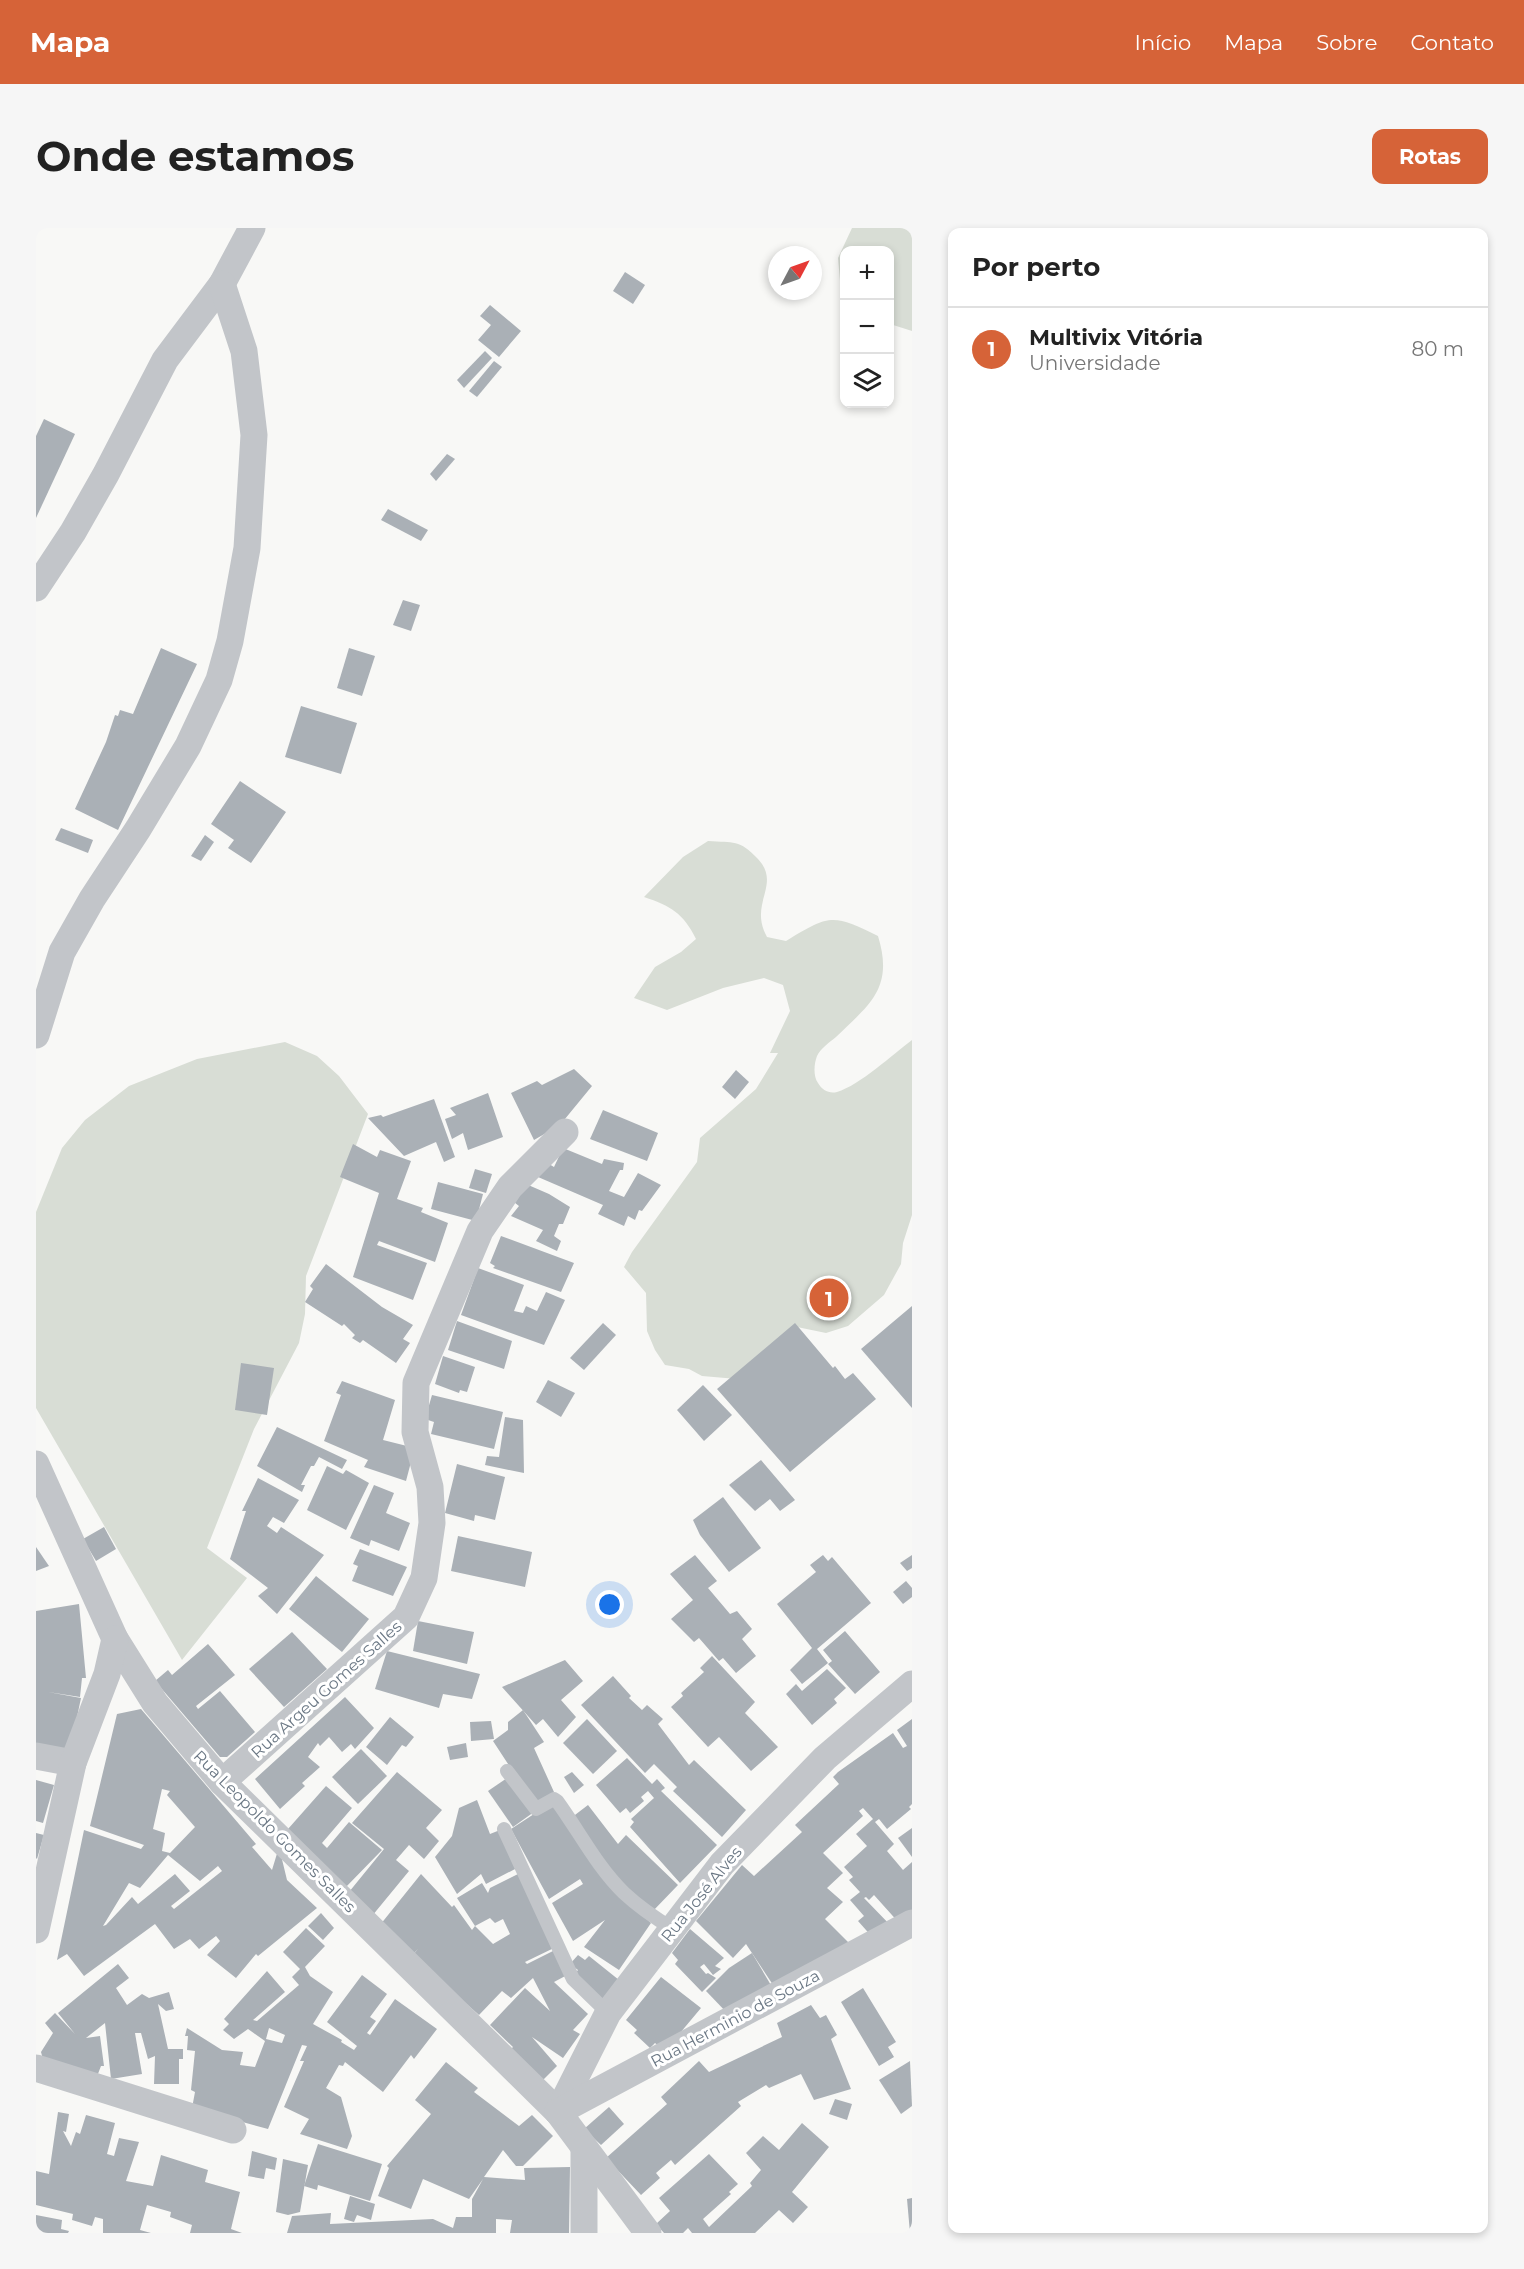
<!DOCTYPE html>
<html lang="pt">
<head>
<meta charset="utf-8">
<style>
  body { margin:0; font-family:Montserrat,sans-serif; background:#f6f6f6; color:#222 }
  .controls { position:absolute; right:18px; top:18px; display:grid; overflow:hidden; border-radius:12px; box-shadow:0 3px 9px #0003 }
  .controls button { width:54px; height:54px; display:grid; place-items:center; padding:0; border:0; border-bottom:2px solid #e0e0e0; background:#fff; color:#222; font:30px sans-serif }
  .compass { position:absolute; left:732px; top:18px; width:54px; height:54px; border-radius:50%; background:#fff; box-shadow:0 3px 9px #0003; rotate:49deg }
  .you { position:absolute; left:574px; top:1377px; width:21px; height:21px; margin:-15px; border:4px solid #fff; border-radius:50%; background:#1a73e8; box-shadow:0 0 0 9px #1a73e833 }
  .badge { display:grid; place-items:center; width:39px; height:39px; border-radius:50%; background:#d66338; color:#fff; font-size:20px; font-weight:700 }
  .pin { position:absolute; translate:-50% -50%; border:3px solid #fff; box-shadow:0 2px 6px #0006 }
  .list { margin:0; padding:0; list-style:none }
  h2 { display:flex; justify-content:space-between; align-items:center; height:78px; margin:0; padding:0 24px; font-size:26px }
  h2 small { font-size:20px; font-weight:400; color:#767676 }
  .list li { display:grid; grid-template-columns:39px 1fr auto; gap:18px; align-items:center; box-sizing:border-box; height:84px; padding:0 24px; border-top:2px solid #e0e0e0 }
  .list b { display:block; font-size:22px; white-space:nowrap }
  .list p { margin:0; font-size:20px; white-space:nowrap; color:#767676 }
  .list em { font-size:20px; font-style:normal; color:#767676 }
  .icon { flex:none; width:33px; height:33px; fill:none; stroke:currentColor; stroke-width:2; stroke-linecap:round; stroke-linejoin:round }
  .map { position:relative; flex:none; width:876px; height:2005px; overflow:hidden; border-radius:12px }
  header { display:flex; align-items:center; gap:36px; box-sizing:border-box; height:84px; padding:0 30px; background:#d66338; color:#fff }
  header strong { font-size:28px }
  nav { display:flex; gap:33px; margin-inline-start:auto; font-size:21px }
  .intro { display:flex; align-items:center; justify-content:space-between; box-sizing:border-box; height:144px; padding:0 36px }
  h1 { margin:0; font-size:42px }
  .button { padding:15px 27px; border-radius:12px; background:#d66338; color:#fff; font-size:21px; font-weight:700 }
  main { display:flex; gap:36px; padding:0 36px }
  aside { flex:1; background:#fff; border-radius:12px; box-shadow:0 3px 9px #0003 }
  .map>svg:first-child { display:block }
  .green { fill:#d8ddd5 }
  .building { fill:#aab0b6; fill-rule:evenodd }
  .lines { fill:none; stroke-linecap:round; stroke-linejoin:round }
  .lane { stroke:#c2c5c9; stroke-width:14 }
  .street { stroke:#c2c5c9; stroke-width:27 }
  .labels { text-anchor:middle; stroke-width:6; stroke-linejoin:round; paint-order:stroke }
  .street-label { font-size:16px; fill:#6a7784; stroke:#fff }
</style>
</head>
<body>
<header>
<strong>Mapa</strong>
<nav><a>Início</a><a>Mapa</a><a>Sobre</a><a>Contato</a></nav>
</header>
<div class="intro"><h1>Onde estamos</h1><a class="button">Rotas</a></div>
<main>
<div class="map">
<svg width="876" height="2005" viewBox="0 0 876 2005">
  <rect width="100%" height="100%" fill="#f8f8f6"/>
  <g class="green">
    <path d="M816,0H876V103L854,96V22H808V67L805,64L802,30Z"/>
    <path d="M672,613C698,615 703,611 722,631C746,657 712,675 731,709L750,713C793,687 796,685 842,708C858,760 834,776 800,809C794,814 784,821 781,828C778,836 777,848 782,855C786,862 793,866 801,864C824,857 856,827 876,812V987L867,1015L865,1036L848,1067L812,1098L790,1105L761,1099L713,1152L666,1148L653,1141L629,1137L619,1122L611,1103L610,1065L588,1039L596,1024L661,934L664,910L720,861L742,825H734L754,783L747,757L728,750L687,760L631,782L598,770L619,739L645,724L660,711C647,685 635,678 608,669L647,629Z"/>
    <path d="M249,814L281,828L303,848L332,886L270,1048L269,1086L263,1115L218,1201L171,1320L211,1350L146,1432L0,1180V984L26,920L49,892L93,858L161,831Z"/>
  </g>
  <g class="building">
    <path d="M589,44L609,57L597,76L577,63Z"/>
    <path d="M454,77L485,103L463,129L442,112L455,97L444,88Z"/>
    <path d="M449,123L456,130L428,160L421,152Z"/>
    <path d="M458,133L466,139L441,169L433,163Z"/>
    <path d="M8,191L39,206L0,290V208Z"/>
    <path d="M411,226L419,231L400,253L394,246Z"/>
    <path d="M352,281L392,302L385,313L345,292Z"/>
    <path d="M367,372L384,377L375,403L357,397Z"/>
    <path d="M125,420L161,436L82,602L39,581L70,514L79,487L82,488L84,482L97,486Z"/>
    <path d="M313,420L339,428L326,468L301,460Z"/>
    <path d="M265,478L321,495L305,546L249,529Z"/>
    <path d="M204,553L250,584L215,635L192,620L198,612L175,596Z"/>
    <path d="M25,600L57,612L52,625L19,612Z"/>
    <path d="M169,607L178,614L165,633L155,628Z"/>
    <path d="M538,841L556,858L524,897L498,912L475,865L501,853L506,857Z"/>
    <path d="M700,842L713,854L699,871L686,859Z"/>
    <path d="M452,865L467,909L432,922L427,905L416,911L409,891L420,887L414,880Z"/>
    <path d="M398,871L419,929L408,934L400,914L368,928L332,890L345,887L347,889Z"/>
    <path d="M567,882L622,905L611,933L554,911Z"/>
    <path d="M317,916L341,929L344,922L375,933L361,971L387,980L385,984L412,995L399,1034L343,1013L341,1017L391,1035L377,1072L317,1049L343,965L304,949Z"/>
    <path d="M527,920L566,936L568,931L588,935L587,942H584L573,963L588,969L602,945L625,957L606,983L603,982L599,992L592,988L588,998L562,986L567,977L502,949L508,933L518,939Z"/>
    <path d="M439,941L456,946L450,965L433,960Z"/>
    <path d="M483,953L513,966L534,979L527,996H523L518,1008L525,1013L521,1023L500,1013L507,1002L475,988L483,978L474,971Z"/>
    <path d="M402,954L447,966L440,993L395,981Z"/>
    <path d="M465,1008L538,1035L525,1064L457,1040L459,1038L454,1035Z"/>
    <path d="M290,1036L346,1079L377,1097L367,1111L374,1115L360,1135L327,1112L324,1115L316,1110L319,1107L308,1096L306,1098L269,1074L277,1061L274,1058Z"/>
    <path d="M442,1040L488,1057L478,1083L487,1085L490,1078L501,1083L510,1064L529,1072L508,1117L425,1087Z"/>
    <path d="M876,1078V1180L825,1121Z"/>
    <path d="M421,1093L476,1113L468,1141L412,1122Z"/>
    <path d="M567,1095L580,1107L548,1142L534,1130Z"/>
    <path d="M759,1095L797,1140L799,1138L809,1151L817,1145L840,1171L754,1244L681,1161Z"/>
    <path d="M407,1128L439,1139L431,1164L424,1162L423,1165L399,1156Z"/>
    <path d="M205,1135L238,1140L231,1187L199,1182Z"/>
    <path d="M512,1152L539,1165L525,1189L500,1174Z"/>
    <path d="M306,1153L359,1172L347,1212L371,1218L375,1234L370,1253L328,1239L332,1232L288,1213L305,1167L300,1165Z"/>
    <path d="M667,1157L696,1187L668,1213L641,1182Z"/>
    <path d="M396,1167L467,1184L458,1221L395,1206L398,1194L389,1191Z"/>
    <path d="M469,1189L487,1192L488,1245L449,1237L451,1228L463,1229Z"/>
    <path d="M241,1199L311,1232L306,1241L283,1229L278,1238H275L265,1257H269L266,1264L221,1238Z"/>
    <path d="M725,1232L759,1272L744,1283L734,1271L719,1283L693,1257Z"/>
    <path d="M421,1236L469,1249L459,1292L439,1287L438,1293L409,1285Z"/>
    <path d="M291,1238L307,1246L310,1242L333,1255L310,1302L271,1282Z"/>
    <path d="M222,1250L263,1272L248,1295L237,1289L231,1298L241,1305L245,1299L288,1327L241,1386L222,1368L232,1360L194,1331L210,1283H206Z"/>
    <path d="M338,1257L358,1265L350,1285L374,1295L363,1323L335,1312L333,1318L314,1310Z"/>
    <path d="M687,1269L725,1320L693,1344L664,1307L657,1292Z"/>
    <path d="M68,1299L80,1321L60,1333L47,1311Z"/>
    <path d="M422,1308L496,1324L489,1359L415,1343Z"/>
    <path d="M0,1319L13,1338L0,1343Z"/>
    <path d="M324,1321L371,1339L357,1368L316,1353L322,1338L317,1336Z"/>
    <path d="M659,1327L681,1353L672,1360L694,1386L701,1383L716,1401L706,1411L720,1428L700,1445L687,1430L683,1433L663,1410L658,1414L635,1391L657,1372L634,1346Z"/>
    <path d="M787,1327L792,1333L796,1329L835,1375L781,1421L792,1435L766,1456L754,1442L776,1420L741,1376L780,1344L774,1337Z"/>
    <path d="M876,1327V1340L871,1343L864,1335Z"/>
    <path d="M280,1348L333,1391L306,1424L253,1381Z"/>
    <path d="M870,1353L876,1360V1369L867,1376L857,1364Z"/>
    <path d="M43,1376L50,1450H46L44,1469L12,1464L45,1470L32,1532L0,1526V1383Z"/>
    <path d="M382,1393L438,1404L431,1436L377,1423Z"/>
    <path d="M809,1403L844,1444L819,1466L792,1436L796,1433L787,1422Z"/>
    <path d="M256,1404L291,1441L248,1479L213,1441Z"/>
    <path d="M172,1416L199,1447L160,1478L162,1481L184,1463L219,1504L191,1529H184L119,1453L132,1442L136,1447Z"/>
    <path d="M351,1423L444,1446L436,1471L407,1466L403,1480L339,1461Z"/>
    <path d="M676,1428L719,1474L709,1485L742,1519L715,1543L683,1509L672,1519L635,1479L647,1468L645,1465L668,1444L664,1440Z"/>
    <path d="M529,1432L547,1453L525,1472L540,1489L522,1509L507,1491L500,1497L466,1459Z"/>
    <path d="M791,1441L810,1460L798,1471L801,1475L776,1497L750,1466L760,1456L766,1463Z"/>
    <path d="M577,1448L595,1468L593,1470L606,1482L611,1477L627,1491L622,1496L653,1537L658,1532L710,1582L686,1609L637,1563L641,1559L618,1536L609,1545L545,1477Z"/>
    <path d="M309,1469L338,1500L319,1521L315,1516L306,1524L293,1509L284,1518L282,1515L272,1529L284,1539L266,1555L269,1558L244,1581L219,1551Z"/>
    <path d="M105,1481L220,1616L216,1619L236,1642L243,1619L251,1652L281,1680L222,1728L220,1726L200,1750L171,1727L184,1713L180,1708L163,1721L154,1711L138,1721L119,1696L48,1748L31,1726L21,1732L48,1602L105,1621L108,1617L54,1598L81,1486ZM126,1561L134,1563L131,1567L159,1599L134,1625L126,1623L129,1605L117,1601ZM132,1627L164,1653L182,1638L186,1643L138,1681L135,1678L154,1663L139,1646L102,1676L96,1669L70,1697L67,1698L93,1655L104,1660Z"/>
    <path d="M487,1482L508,1514L498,1520L518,1564L501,1580L457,1513L472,1502V1494Z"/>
    <path d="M354,1489L378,1509L370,1519L366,1517L351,1537L330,1519Z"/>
    <path d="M551,1491L581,1523L557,1546L527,1515Z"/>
    <path d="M876,1491V1576L873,1579L875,1581L851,1601L843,1591L839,1594L858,1616L851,1623L867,1642L876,1634V1686L864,1696L838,1667L833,1672L830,1669L828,1670L858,1701L838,1711L822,1693L828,1688L814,1672L824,1664L813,1652L817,1649L808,1639L831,1618L820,1606L837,1591L827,1580L823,1583L827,1588L787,1625L807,1645L791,1660L807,1674L789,1691L819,1721L741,1763L710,1716L697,1730L660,1693L706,1637L718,1648L766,1604L759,1597L803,1556L797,1549L802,1544L857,1505L867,1520L871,1518L861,1502Z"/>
    <path d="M455,1493L458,1511L435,1513L434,1494Z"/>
    <path d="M430,1515L432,1529L414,1532L411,1519Z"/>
    <path d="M325,1521L351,1548L322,1576L296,1549Z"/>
    <path d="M591,1530L616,1556L621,1551L629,1560L625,1563L681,1617L644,1655L594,1599L598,1594L595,1591L618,1570L612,1563L605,1569L608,1573L594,1585L590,1580L584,1585L560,1557Z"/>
    <path d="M361,1544L406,1582L390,1600L403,1613L388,1631L373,1617L360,1632L373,1643L336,1688L313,1664L348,1621L316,1595Z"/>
    <path d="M536,1544L548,1557L538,1565L528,1549Z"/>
    <path d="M474,1548L498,1584L477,1599L452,1563Z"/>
    <path d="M0,1552L18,1557L7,1595L0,1593Z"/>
    <path d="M290,1558L316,1580L286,1615L291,1620L313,1594L346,1622L309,1660L252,1601Z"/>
    <path d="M441,1572L454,1606L464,1602L481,1640L450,1656L445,1646L421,1666L399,1629L416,1608L423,1580Z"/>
    <path d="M518,1573L582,1664L615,1695L583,1742L548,1719L569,1692L537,1713L516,1675L547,1656L544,1651L513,1671L475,1601Z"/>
    <path d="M552,1577L582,1616L590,1607L642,1657L616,1684L564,1634L535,1590Z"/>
    <path d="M876,1600V1629L862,1610Z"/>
    <path d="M0,1605L8,1607L1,1631L0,1630Z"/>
    <path d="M484,1645L520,1719L489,1734L491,1736L521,1721L533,1746L518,1754L552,1786L537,1802L544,1806L527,1830L496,1809L521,1838L504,1855L471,1825L477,1819L454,1797L489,1760L514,1783L497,1750L475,1770L466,1763L443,1787L376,1728L382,1721L376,1727L344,1697L385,1646L416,1679L418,1677L436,1702L439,1698L457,1716L474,1706L467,1691L459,1695L454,1690L439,1698L421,1670L446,1655L452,1665L454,1660Z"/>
    <path d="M285,1685L298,1700L287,1712L272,1698Z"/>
    <path d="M270,1700L289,1718L269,1739L274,1748L297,1764L277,1796L306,1812L305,1814L318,1822L321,1818L291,1794L326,1747L351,1766L334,1789L340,1793L331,1805L334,1807L359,1771L401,1801L378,1831L375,1827L347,1864L309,1834L307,1838L303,1837L290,1860L305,1869L316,1908L311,1921L264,1906L273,1891L248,1879L268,1833H264L271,1818L266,1817L232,1901L156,1880L159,1864L155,1862L159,1823L151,1822L152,1808H149L151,1800L186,1822L207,1824L204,1837L219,1839L229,1813L212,1801L198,1811L187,1802L193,1796L188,1791L231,1743L249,1764L217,1792L221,1793L263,1757L256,1749L264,1741L247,1724ZM233,1800L249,1807L246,1815L230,1811Z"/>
    <path d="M654,1701L688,1730L679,1738L685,1741L677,1747L668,1736L664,1739L670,1746L672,1745L680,1750L666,1764L639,1736L642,1732L636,1725Z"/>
    <path d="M716,1725L739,1764L694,1788L670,1763L693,1740Z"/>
    <path d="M542,1727L549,1732L553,1728L583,1752L566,1773L536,1749L542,1742L534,1736Z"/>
    <path d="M82,1736L93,1750L80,1760L91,1777L106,1766L113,1770L133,1764L138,1781L130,1783L122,1776L132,1821H147V1831H143V1856H118L119,1828L112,1831L105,1805H99L106,1846L75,1851L69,1795L50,1810L64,1808L68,1838H65L60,1851L8,1835L5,1824L17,1805L9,1795L19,1785L39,1806L22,1785Z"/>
    <path d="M625,1749L665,1780L629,1823L619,1815L614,1820L598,1805L601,1802L590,1792Z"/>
    <path d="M827,1760L860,1814L852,1819L858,1829L843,1838L805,1774Z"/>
    <path d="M775,1777L784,1790L790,1787L801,1807L795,1811L815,1861L778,1872L765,1846L733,1860L730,1857L702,1874L705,1878L639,1937L635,1932L620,1945L624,1950L605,1967L570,1930L631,1876L625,1869L663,1833L673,1844L746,1809L741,1795Z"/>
    <path d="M874,1833L876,1878L865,1886L843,1852Z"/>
    <path d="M410,1834L442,1860L438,1864L483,1898L496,1887L517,1908L487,1938H480L467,1922L448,1949L489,1952L488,1940L534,1939L533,2005H474L476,1992L460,1991V2005H251L256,1988L295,1985L294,1996L397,1991L417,2000L420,1989H436V1971L447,1951L433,1971L387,1951L375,1981L342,1968L353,1940L351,1938L395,1886L379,1872Z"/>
    <path d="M799,1871L816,1876L811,1892L793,1886Z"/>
    <path d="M573,1879L588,1896L565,1917L548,1901Z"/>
    <path d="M22,1884L33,1886L30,1904L27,1903L35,1918L40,1904L44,1906L50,1887L79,1895L71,1926L78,1928L83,1910L103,1914L90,1953L117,1958L125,1927L172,1942L169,1954L204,1964L195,2001L206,2005H154L156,1997L134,1989L135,1984L111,1977L104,2002L115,2005H67V1991L59,1989L56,1998L36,1992L37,1986L0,1977V1943L13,1946Z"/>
    <path d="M766,1895L793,1919L756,1964L772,1979L757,1995L743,1982L719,2005H656L652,2000L647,2005H628L620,1996L634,1983L623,1970L673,1926L702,1956L693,1964L695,1966L667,1991L673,1999L716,1958L714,1955L725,1942L710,1925L727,1908L743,1922Z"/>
    <path d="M282,1916L346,1936L334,1973L282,1957L281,1962L268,1958Z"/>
    <path d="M216,1923L241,1930L239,1942L230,1940L228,1951L212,1948Z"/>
    <path d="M247,1931L272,1937L264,1984L252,1987L240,1984Z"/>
    <path d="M314,1968L339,1976L335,1992L321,1987L318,1994L308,1991Z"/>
    <path d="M876,1970V2005H874L871,1971Z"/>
    <path d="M0,1987L26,1992L25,2001L33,2003L32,2005H0Z"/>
  </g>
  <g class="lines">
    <g class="lane">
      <path d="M471,1543L500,1581L518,1571L521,1573C543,1603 561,1639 588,1665C603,1679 619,1690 637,1701"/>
      <path d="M468,1601L537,1751L572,1785"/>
    </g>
    <g class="street">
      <path d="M0,360L37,304L70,246L129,132L186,56L216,0"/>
      <path d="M0,807L26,724L56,671L102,601L152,518L183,452L194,413L211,320L218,207L208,123L186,56"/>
      <path d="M0,1236L79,1411L119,1475L186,1554L522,1884L612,2005"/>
      <path d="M0,1528L37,1535"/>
      <path d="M186,1554L370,1389L388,1350L396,1295L394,1259L379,1204L380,1155L444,1003L474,959L529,904"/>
      <path d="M0,1702L37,1535L71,1446L79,1411"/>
      <path d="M0,1840L197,1902"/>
      <path d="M522,1884L572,1785L686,1636L789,1530L876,1456"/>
      <path d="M522,1884L876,1695"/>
      <path d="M548,1921V2005"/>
    </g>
  </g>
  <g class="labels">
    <g class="street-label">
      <text transform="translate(290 1461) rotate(-42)" y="6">Rua Argeu Gomes Salles</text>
      <text transform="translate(239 1603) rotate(45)" y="6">Rua Leopoldo Gomes Salles</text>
      <text transform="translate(665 1666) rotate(-51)" y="6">Rua José Alves</text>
      <text transform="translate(699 1790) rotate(-28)" y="6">Rua Herminio de Souza</text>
    </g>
  </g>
</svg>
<div class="controls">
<button>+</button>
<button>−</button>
<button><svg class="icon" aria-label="layers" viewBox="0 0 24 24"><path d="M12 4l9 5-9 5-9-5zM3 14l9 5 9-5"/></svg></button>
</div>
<svg class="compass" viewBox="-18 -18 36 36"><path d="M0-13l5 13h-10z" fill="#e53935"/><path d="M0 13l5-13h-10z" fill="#767676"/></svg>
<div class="you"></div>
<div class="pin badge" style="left:793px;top:1070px">1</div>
</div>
<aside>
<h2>Por perto<small></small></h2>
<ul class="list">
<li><span class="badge">1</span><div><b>Multivix Vitória</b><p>Universidade</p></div><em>80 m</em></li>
</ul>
</aside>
</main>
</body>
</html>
